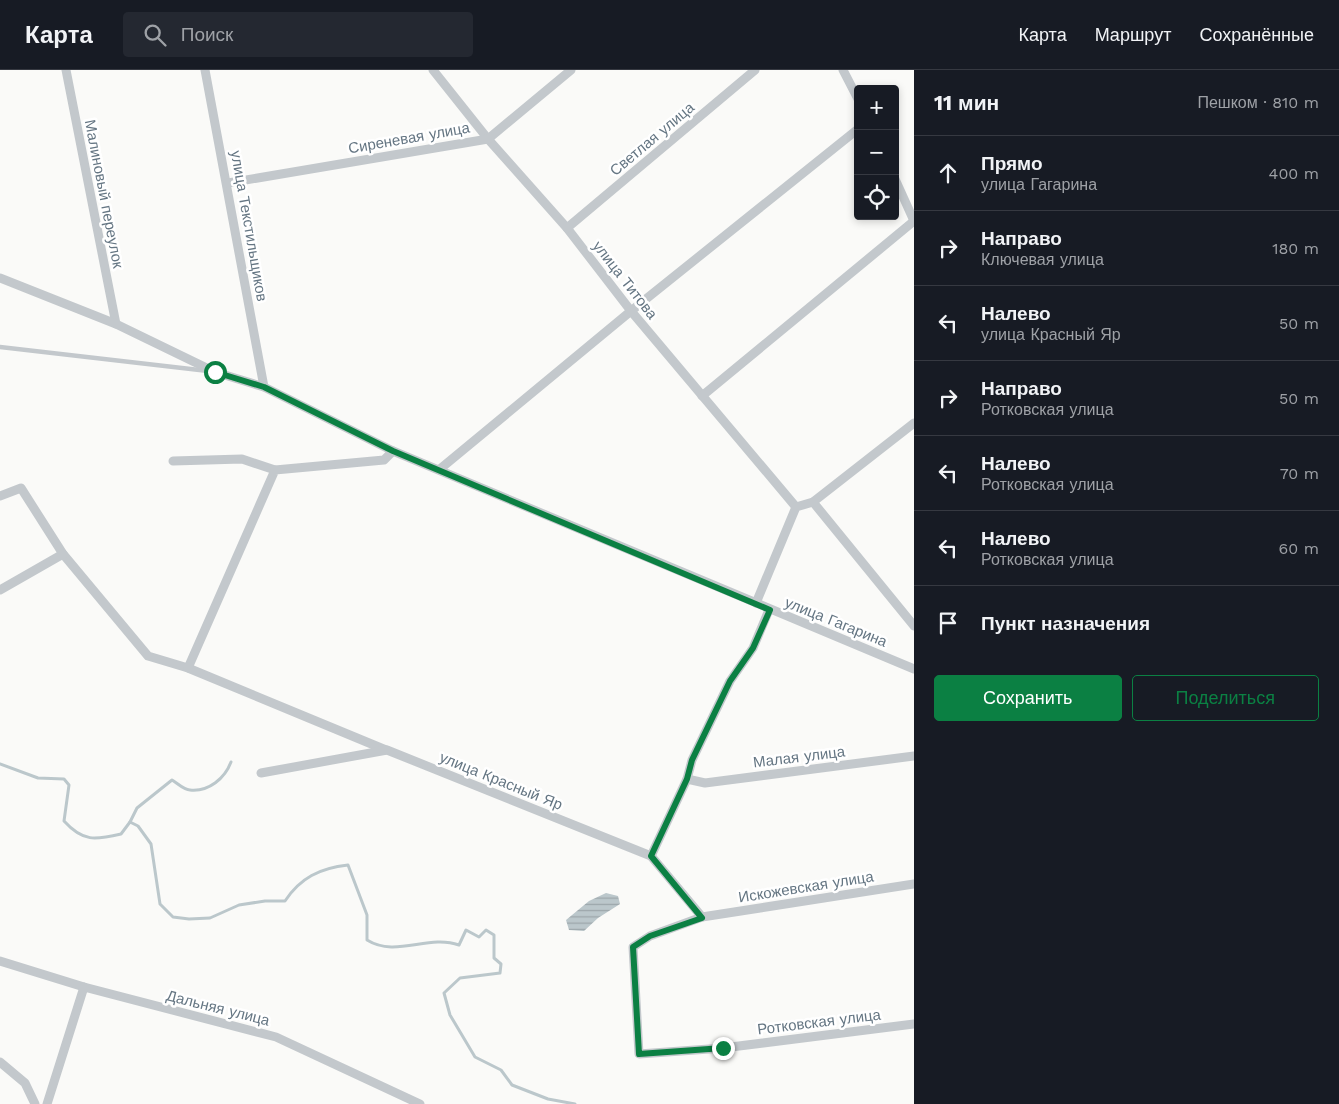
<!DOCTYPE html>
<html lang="ru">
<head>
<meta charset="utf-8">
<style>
  body { margin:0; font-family:"Work Sans",sans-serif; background:#242831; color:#f1f3f6 }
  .controls { position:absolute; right:15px; top:15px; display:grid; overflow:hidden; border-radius:5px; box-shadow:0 2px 8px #0003 }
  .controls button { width:45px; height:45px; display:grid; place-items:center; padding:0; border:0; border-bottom:1px solid #363941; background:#171b24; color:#f1f3f6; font:25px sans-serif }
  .stop { position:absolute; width:15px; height:15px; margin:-11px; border:4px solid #0b8043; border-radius:50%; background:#fff }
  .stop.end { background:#0b8043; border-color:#fff; box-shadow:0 1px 5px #0008 }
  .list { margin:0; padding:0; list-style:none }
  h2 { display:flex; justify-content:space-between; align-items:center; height:65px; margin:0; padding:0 20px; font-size:21px }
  h2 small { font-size:16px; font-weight:400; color:#9ea1a6 }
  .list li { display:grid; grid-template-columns:32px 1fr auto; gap:15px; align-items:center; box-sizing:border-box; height:75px; padding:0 20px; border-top:1px solid #363941 }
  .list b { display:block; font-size:19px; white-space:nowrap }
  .list p { margin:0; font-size:16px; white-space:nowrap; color:#9ea1a6 }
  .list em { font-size:16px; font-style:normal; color:#9ea1a6 }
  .actions { display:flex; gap:10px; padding:15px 20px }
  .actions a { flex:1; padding:11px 0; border:1px solid #0b8043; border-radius:5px; text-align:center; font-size:18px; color:#0b8043 }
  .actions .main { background:#0b8043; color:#fff }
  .icon { flex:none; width:28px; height:28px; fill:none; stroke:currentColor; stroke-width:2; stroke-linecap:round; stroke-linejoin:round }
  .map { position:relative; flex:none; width:914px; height:1034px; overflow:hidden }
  header { display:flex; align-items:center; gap:30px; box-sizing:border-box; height:70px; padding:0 25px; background:#171b24; border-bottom:1px solid #363941 }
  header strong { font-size:24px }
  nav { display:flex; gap:28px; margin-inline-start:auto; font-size:18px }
  .search { width:350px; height:45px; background:#242831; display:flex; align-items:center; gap:12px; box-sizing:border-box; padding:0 18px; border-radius:5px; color:#9ea1a6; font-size:19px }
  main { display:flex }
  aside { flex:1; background:#171b24 }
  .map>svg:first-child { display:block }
  .water { fill:url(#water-rules) }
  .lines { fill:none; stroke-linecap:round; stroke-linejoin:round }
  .stream { stroke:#bbc7cb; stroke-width:3 }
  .lane { stroke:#c3c8cc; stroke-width:4.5 }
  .street { stroke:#c3c8cc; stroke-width:9 }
  .route { stroke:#0b8043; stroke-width:6 }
  .labels { text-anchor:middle; stroke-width:5; stroke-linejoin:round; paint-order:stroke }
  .street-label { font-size:15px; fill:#657683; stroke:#fff }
</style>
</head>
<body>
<header>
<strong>Карта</strong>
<div class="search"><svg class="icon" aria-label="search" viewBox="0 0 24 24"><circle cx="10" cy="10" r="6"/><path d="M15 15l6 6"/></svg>Поиск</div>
<nav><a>Карта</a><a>Маршрут</a><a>Сохранённые</a></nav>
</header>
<main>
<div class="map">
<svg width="914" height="1034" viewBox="0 0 914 1034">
  <defs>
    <pattern id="water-rules" width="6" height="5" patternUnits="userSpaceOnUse" patternTransform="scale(1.25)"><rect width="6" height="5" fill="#bbc7cb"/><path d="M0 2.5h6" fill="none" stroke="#9ca6aa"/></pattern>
  </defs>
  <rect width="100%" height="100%" fill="#fafaf8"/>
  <path class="water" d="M606,823L618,826L620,834L598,848L584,861L569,860L566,850L589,831Z"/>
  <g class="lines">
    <g class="stream">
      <path d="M0,694L38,708L64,709L69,715L64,751C83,772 95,770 121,764L130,752L138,756L151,774L160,834L173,847L189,849L210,848L239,835L265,831H285C300,808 320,798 348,795L367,845V870C396,888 428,864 459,875L466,860L479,867L486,860L494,865V888L501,894L500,903L460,908L444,923L450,945L475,987L501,1000L512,1015L548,1029L575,1034"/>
      <path d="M130,752L137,738L172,710C177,713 184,720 190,720C209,722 225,708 231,692"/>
    </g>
    <path class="lane" d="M0,277L208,301"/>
    <g class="street">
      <path d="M66,0L116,254"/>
      <path d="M205,0L264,317"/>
      <path d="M433,0L488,69L567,158L631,241L796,437"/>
      <path d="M843,0L858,29"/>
      <path d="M895,109L914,151"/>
      <path d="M228,113L488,69L571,0"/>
      <path d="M567,158L755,0"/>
      <path d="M0,208L116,254L215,302L264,317L393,381L914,599"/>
      <path d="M702,326L914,151"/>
      <path d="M173,391L242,389L275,400"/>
      <path d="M440,399L631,241L858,59"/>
      <path d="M0,426L21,418L63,484L148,586L188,598L386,680"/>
      <path d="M813,432L914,556"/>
      <path d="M0,520L63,484"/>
      <path d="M756,533L796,437L813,432L914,353"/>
      <path d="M188,598L275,400L384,390L393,381"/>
      <path d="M261,703L387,680L651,786L702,847"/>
      <path d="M687,709L705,713L914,686"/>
      <path d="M651,786L687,709L692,690L730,611L753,578L769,540"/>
      <path d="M914,814L702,847L650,866L633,877L639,984L723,978L914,954"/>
      <path d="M0,891L84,917L276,967L420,1034"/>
      <path d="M0,992L25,1013L35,1034"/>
      <path d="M47,1034L84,917"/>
    </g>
  </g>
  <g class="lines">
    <path class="route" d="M215,302L264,317L393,381L770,540L753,578L730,611L692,690L687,709L651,786L702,848L650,866L633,877L639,984L723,978"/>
  </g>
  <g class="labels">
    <g class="street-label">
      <text transform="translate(409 68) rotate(-10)" y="5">Сиреневая улица</text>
      <text transform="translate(652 69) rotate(-40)" y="5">Светлая улица</text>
      <text transform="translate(104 124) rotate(79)" y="5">Малиновый переулок</text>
      <text transform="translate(249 156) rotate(80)" y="5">улица Текстильщиков</text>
      <text transform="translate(625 210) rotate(52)" y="5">улица Титова</text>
      <text transform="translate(836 552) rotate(22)" y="5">улица Гагарина</text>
      <text transform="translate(799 687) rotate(-7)" y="5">Малая улица</text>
      <text transform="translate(501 711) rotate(22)" y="5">улица Красный Яр</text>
      <text transform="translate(806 817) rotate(-9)" y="5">Искожевская улица</text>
      <text transform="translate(218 938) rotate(14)" y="5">Дальняя улица</text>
      <text transform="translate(819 952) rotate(-7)" y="5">Ротковская улица</text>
    </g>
  </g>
</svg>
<div class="controls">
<button>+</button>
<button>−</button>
<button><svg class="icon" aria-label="locate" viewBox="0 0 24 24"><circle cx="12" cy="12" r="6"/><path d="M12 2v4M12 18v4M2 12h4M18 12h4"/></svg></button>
</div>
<div class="stop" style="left:215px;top:302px"></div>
<div class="stop end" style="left:723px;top:978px"></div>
</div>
<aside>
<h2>11 мин<small>Пешком · 810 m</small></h2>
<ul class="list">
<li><svg class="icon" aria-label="ahead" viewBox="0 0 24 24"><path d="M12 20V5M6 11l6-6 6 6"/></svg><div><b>Прямо</b><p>улица Гагарина</p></div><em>400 m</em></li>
<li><svg class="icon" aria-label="right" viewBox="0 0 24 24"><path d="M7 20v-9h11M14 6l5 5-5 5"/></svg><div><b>Направо</b><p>Ключевая улица</p></div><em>180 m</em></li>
<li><svg class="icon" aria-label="left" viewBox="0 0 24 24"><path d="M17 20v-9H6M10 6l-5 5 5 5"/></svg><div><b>Налево</b><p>улица Красный Яр</p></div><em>50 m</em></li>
<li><svg class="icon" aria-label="right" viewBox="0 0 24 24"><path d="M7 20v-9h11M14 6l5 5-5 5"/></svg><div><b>Направо</b><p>Ротковская улица</p></div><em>50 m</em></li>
<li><svg class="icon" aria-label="left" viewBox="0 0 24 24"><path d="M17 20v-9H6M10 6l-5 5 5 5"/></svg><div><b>Налево</b><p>Ротковская улица</p></div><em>70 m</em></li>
<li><svg class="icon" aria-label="left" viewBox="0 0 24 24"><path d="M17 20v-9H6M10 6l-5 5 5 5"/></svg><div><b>Налево</b><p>Ротковская улица</p></div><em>60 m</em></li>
<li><svg class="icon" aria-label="arrive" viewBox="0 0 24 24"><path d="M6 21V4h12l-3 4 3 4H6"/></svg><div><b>Пункт назначения</b></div></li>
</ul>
<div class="actions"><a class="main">Сохранить</a><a>Поделиться</a></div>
</aside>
</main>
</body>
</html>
